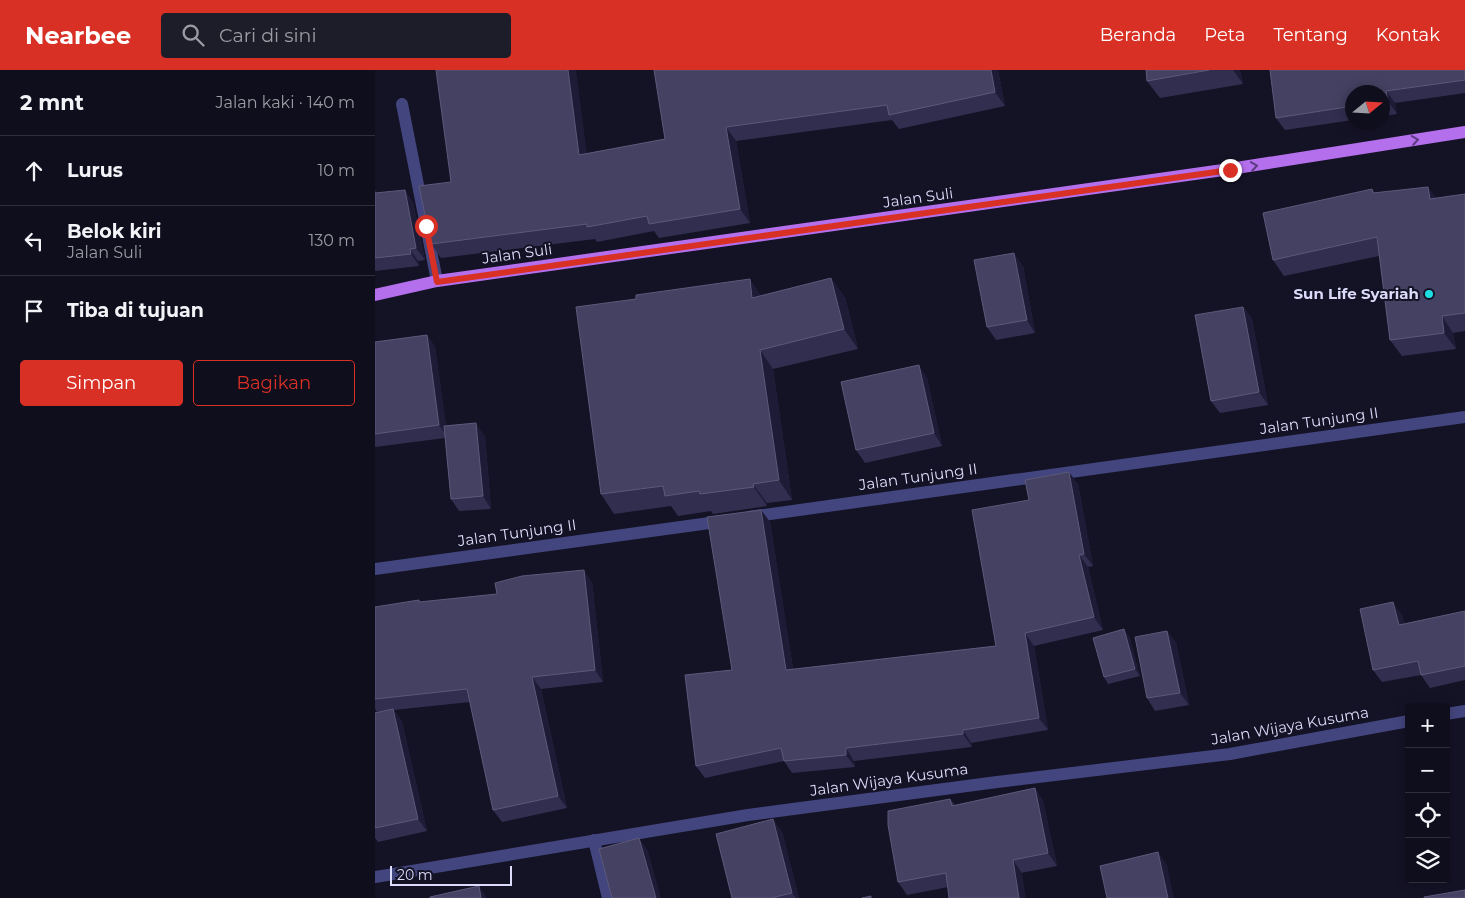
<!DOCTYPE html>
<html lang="id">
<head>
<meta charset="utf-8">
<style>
  body { margin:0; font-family:Montserrat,sans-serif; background:#1d1c29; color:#f1f3f6 }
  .controls { position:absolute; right:15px; bottom:15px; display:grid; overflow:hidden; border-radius:5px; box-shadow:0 2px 12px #0003 }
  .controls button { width:45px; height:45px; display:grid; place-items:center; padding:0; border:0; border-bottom:1px solid #2f2e3b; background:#0f0e1c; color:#f1f3f6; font:25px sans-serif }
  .compass { position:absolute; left:970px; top:15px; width:45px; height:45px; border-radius:50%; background:#0f0e1c; box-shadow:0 2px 12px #0003; rotate:72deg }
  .scale { position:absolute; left:15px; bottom:12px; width:122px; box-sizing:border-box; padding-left:5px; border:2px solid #dcdbfa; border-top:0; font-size:14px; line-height:18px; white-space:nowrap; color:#dcdbfa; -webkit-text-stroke:4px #141225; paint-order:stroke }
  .stop { position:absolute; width:15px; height:15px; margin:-11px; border:4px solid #d93025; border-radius:50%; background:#fff }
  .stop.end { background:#d93025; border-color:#fff; box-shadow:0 1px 5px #0008 }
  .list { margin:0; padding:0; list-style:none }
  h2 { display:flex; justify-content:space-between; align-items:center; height:65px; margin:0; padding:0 20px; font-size:21px }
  h2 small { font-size:16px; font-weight:400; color:#9b9ca3 }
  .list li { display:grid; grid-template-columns:32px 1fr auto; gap:15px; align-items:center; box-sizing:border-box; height:70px; padding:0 20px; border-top:1px solid #2f2e3b }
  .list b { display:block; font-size:19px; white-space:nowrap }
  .list p { margin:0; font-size:16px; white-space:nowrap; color:#9b9ca3 }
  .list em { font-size:16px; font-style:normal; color:#9b9ca3 }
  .actions { display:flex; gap:10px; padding:15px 20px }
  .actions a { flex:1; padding:11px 0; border:1px solid #d93025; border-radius:5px; text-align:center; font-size:18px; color:#d93025 }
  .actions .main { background:#d93025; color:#fff }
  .icon { flex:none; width:28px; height:28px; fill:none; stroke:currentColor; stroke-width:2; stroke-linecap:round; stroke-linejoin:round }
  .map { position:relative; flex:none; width:1090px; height:828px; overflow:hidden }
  header { display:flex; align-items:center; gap:30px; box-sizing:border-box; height:70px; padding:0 25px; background:#d93025; color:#fff }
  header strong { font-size:24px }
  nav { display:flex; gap:28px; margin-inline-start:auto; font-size:18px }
  .search { width:350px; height:45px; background:#1d1c29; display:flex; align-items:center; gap:12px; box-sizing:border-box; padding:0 18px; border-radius:5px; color:#9b9ca3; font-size:19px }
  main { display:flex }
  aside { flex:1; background:#0f0e1c }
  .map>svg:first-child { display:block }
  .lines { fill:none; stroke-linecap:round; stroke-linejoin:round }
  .minor { stroke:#43457e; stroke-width:12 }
  .major { stroke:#b46fed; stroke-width:12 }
  .wall { fill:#322e50 }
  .shaded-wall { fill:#1e1b37 }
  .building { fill:#444162; stroke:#5c597a }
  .oneway { stroke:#5c3c7f }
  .route { stroke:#d93025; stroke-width:6 }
  .poi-dot { fill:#1fdee2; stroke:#141225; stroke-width:2 }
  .labels { text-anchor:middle; stroke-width:4; stroke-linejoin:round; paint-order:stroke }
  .street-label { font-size:15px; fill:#dcdbfa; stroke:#141225 }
  .poi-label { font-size:15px; font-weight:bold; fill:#dcdbfa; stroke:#141225; text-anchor:end }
</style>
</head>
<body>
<header>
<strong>Nearbee</strong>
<div class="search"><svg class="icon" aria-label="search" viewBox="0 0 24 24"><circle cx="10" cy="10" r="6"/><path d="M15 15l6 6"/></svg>Cari di sini</div>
<nav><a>Beranda</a><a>Peta</a><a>Tentang</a><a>Kontak</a></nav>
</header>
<main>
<aside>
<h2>2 mnt<small>Jalan kaki · 140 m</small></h2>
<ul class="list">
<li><svg class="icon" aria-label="ahead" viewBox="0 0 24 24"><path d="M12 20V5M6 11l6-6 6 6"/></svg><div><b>Lurus</b></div><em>10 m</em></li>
<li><svg class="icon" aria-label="left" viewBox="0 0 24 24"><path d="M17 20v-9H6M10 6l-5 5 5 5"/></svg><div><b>Belok kiri</b><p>Jalan Suli</p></div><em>130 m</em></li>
<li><svg class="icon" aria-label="arrive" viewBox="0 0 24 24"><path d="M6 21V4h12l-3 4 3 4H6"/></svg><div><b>Tiba di tujuan</b></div></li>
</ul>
<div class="actions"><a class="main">Simpan</a><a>Bagikan</a></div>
</aside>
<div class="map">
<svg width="1090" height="828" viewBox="0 0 1090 828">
  <rect width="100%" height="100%" fill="#141225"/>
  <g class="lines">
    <g class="minor">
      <path d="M27,34L62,211"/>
      <path d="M374,447L1090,347"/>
      <path d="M0,499L349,451"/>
      <path d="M1071,644L1090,641"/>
      <path d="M219,770L233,828"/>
      <path d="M0,807L373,745L622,712L855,684L1034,651"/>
    </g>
    <path class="major" d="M0,225L62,211L855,99L1090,62"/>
  </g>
  <g class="wall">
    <path d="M279,0H623L630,36L524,59L517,50L361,71L375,153L284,168L279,161L222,172L220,169L66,188L56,174L76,112L212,84L290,69Z"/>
    <path d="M771,0H865L868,14L785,28L772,11Z"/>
    <path d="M895,0H1090V23L1020,33L1022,44L1008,46V22H978V50L910,60L901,48Z"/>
    <path d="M0,119L1,123L38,132L50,190L43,191L44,196L0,201Z"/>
    <path d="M997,119L1000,123L1061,128L1090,124V261L1078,263L1081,279L1027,286L1015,270L1004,186L909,206L898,190Z"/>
    <path d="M648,196L660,263L621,270L612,257Z"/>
    <path d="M386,225L470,227L483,279L398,299L417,430L392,433V436L338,444L336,441L303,446L296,436L239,444L226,424Z"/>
    <path d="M868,237L877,249L893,335L845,343L836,331Z"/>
    <path d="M52,265L60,277L71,356L110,366L116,439L84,441L76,429L70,368L0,377V272Z"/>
    <path d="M552,308L567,376L490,393L481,380Z"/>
    <path d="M703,414L718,496L713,497L728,560L659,576L673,660L596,673L597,677L479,691L480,697L417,703L409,691L330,708L321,696L357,600L386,440L395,452L418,599L621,576L654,430Z"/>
    <path d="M217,512L228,612L166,619L192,738L127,752L118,740L95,632L19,640L27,652L52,761L3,772L0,768V643L11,641L2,642L0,639V537L44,530L45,532L122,524Z"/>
    <path d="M1090,541V610L1055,618L1046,605L1007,612L998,600L1027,545L1029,554Z"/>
    <path d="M792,561L801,573L814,635L780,641L772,628Z"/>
    <path d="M754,566L765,606L733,614L729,607Z"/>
    <path d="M660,718L668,731L682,796L532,825L523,812L575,729L580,735Z"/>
    <path d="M407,762L424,828H357Z"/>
  </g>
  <g class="shaded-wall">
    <path d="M193,0H201L214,99L204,85Z"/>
    <path d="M616,0H623L630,36L620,22Z"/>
    <path d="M858,0H865L868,14Z"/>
    <path d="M1011,21L1020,33L1022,44L1013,31Z"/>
    <path d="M351,57L361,71L375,153L365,139Z"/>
    <path d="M1053,117L1065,133L1055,129Z"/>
    <path d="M30,120L38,132L50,190L41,178Z"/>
    <path d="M35,179L43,191L44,196L36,184Z"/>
    <path d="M639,183L648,196L660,263L652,250Z"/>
    <path d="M456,208L470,227L483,279L469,259Z"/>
    <path d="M375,209L388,228H377Z"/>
    <path d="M868,237L877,249L893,335L884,322Z"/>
    <path d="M1067,246L1078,263L1081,279L1069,263Z"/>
    <path d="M52,265L60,277L73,368L64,355Z"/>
    <path d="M385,280L398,299L417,430L404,410Z"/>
    <path d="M544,295L552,308L567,376L559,363Z"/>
    <path d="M101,353L110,366L116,439L108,426Z"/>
    <path d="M694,402L703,414L718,496L709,484Z"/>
    <path d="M378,414L392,433V436L379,417Z"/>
    <path d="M386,440L395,452L420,612L411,600Z"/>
    <path d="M704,485L713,497L728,560L719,547Z"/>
    <path d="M209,500L217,512L228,612L220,600Z"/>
    <path d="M1018,532L1027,545L1032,568L1024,555Z"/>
    <path d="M749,559L754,566L765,606L760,599Z"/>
    <path d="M792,561L801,573L814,635L805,623Z"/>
    <path d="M650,563L659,576L673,660L664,648Z"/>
    <path d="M157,607L166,619L192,738L183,726Z"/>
    <path d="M18,639L27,652L52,761L43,749Z"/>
    <path d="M588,660L596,673L597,677L588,664Z"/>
    <path d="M471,678L479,691L480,697L471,685Z"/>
    <path d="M660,718L668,731L682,796L673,783Z"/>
    <path d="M398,749L407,762L424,828H421L417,823Z"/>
    <path d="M264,768L273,781L286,828H281Z"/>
    <path d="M783,782L792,795L799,828H793Z"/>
    <path d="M638,790L647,803L651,828H644Z"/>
    <path d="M104,816L112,828H106Z"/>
  </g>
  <g class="building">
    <path d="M61,0H193L204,85L290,69L279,0H616L620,22L514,45L512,35L351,57L365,139L274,154L272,146L212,157V154L56,174L44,116L76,112Z"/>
    <path d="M771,0H834L772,11Z"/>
    <path d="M895,0H1090V10L1011,21L1013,31L1008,32V22H978V36L901,48Z"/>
    <path d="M1053,117L1055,129L1090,124V243L1067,246L1069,263L1015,270L1002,167L898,190L888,143L997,119L998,123Z"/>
    <path d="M30,120L41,178L35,179L36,184L0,188V123Z"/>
    <path d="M639,183L652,250L612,257L599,190Z"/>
    <path d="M456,208L469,259L385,280L404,410L378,414L379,417L325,424L324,421L290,426L288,416L226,424L201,237L261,229V225L375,209L377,228Z"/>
    <path d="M868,237L884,322L836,331L820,245Z"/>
    <path d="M52,265L64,355L0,364V272Z"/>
    <path d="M544,295L559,363L481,380L466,312Z"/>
    <path d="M101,353L108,426L76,429L69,356Z"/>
    <path d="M694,402L709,484L704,485L719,547L650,563L664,648L588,660V664L471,678V685L409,691L406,678L321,696L310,605L357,600L332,447L386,440L411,600L621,576L597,440L654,430L650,410Z"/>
    <path d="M209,500L220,600L157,607L183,726L118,740L92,619L0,629V537L44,530V532L122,524L120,513L147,506Z"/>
    <path d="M1018,532L1024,555L1090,541V596L1046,605L1043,591L998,600L985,539Z"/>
    <path d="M749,559L760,599L729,607L718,568Z"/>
    <path d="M792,561L805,623L772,628L760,567Z"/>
    <path d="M18,639L43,749L0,758V643Z"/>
    <path d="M660,718L673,783L638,790L644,828H574L571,803L523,812L513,755V741L575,729L577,736Z"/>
    <path d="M398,749L417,823L396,828H357L341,764Z"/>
    <path d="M264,768L281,828H237L224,779Z"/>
    <path d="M783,782L793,828H732L725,796Z"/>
    <path d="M104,816L106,828H55V827Z"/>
    <path d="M1090,820V828H1049V827Z"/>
    <path d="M496,826V828H487Z"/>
  </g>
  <defs><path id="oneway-chevron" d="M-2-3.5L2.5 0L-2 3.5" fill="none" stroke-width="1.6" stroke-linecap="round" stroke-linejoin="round" transform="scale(1.25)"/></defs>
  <g class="oneway">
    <use href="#oneway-chevron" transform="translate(1040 70) rotate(-9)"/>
    <use href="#oneway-chevron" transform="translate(879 96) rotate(-9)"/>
  </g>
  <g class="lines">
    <path class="route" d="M51,156L62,212L855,100"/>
  </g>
  <circle class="poi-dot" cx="1054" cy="224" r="5"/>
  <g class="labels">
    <g class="street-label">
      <text transform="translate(543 128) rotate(-8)" y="5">Jalan Suli</text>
      <text transform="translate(142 184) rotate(-8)" y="5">Jalan Suli</text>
      <text transform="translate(944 351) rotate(-8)" y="5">Jalan Tunjung II</text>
      <text transform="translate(543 407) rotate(-8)" y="5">Jalan Tunjung II</text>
      <text transform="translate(142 463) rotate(-8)" y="5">Jalan Tunjung II</text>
      <text transform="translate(915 656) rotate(-10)" y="5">Jalan Wijaya Kusuma</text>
      <text transform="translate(514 710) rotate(-8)" y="5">Jalan Wijaya Kusuma</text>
    </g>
    <g class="poi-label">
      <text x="1044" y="229">Sun Life Syariah</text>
    </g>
  </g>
</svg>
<div class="controls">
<button>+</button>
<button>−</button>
<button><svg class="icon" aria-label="locate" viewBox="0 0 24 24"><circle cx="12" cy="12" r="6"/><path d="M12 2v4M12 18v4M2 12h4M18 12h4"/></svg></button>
<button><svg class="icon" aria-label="layers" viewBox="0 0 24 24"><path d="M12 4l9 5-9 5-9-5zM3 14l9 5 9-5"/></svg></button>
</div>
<svg class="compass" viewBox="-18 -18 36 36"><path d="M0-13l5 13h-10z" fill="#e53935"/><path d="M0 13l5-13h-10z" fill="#9b9ca3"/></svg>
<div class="scale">20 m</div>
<div class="stop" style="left:51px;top:156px"></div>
<div class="stop end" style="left:855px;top:100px"></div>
</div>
</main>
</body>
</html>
